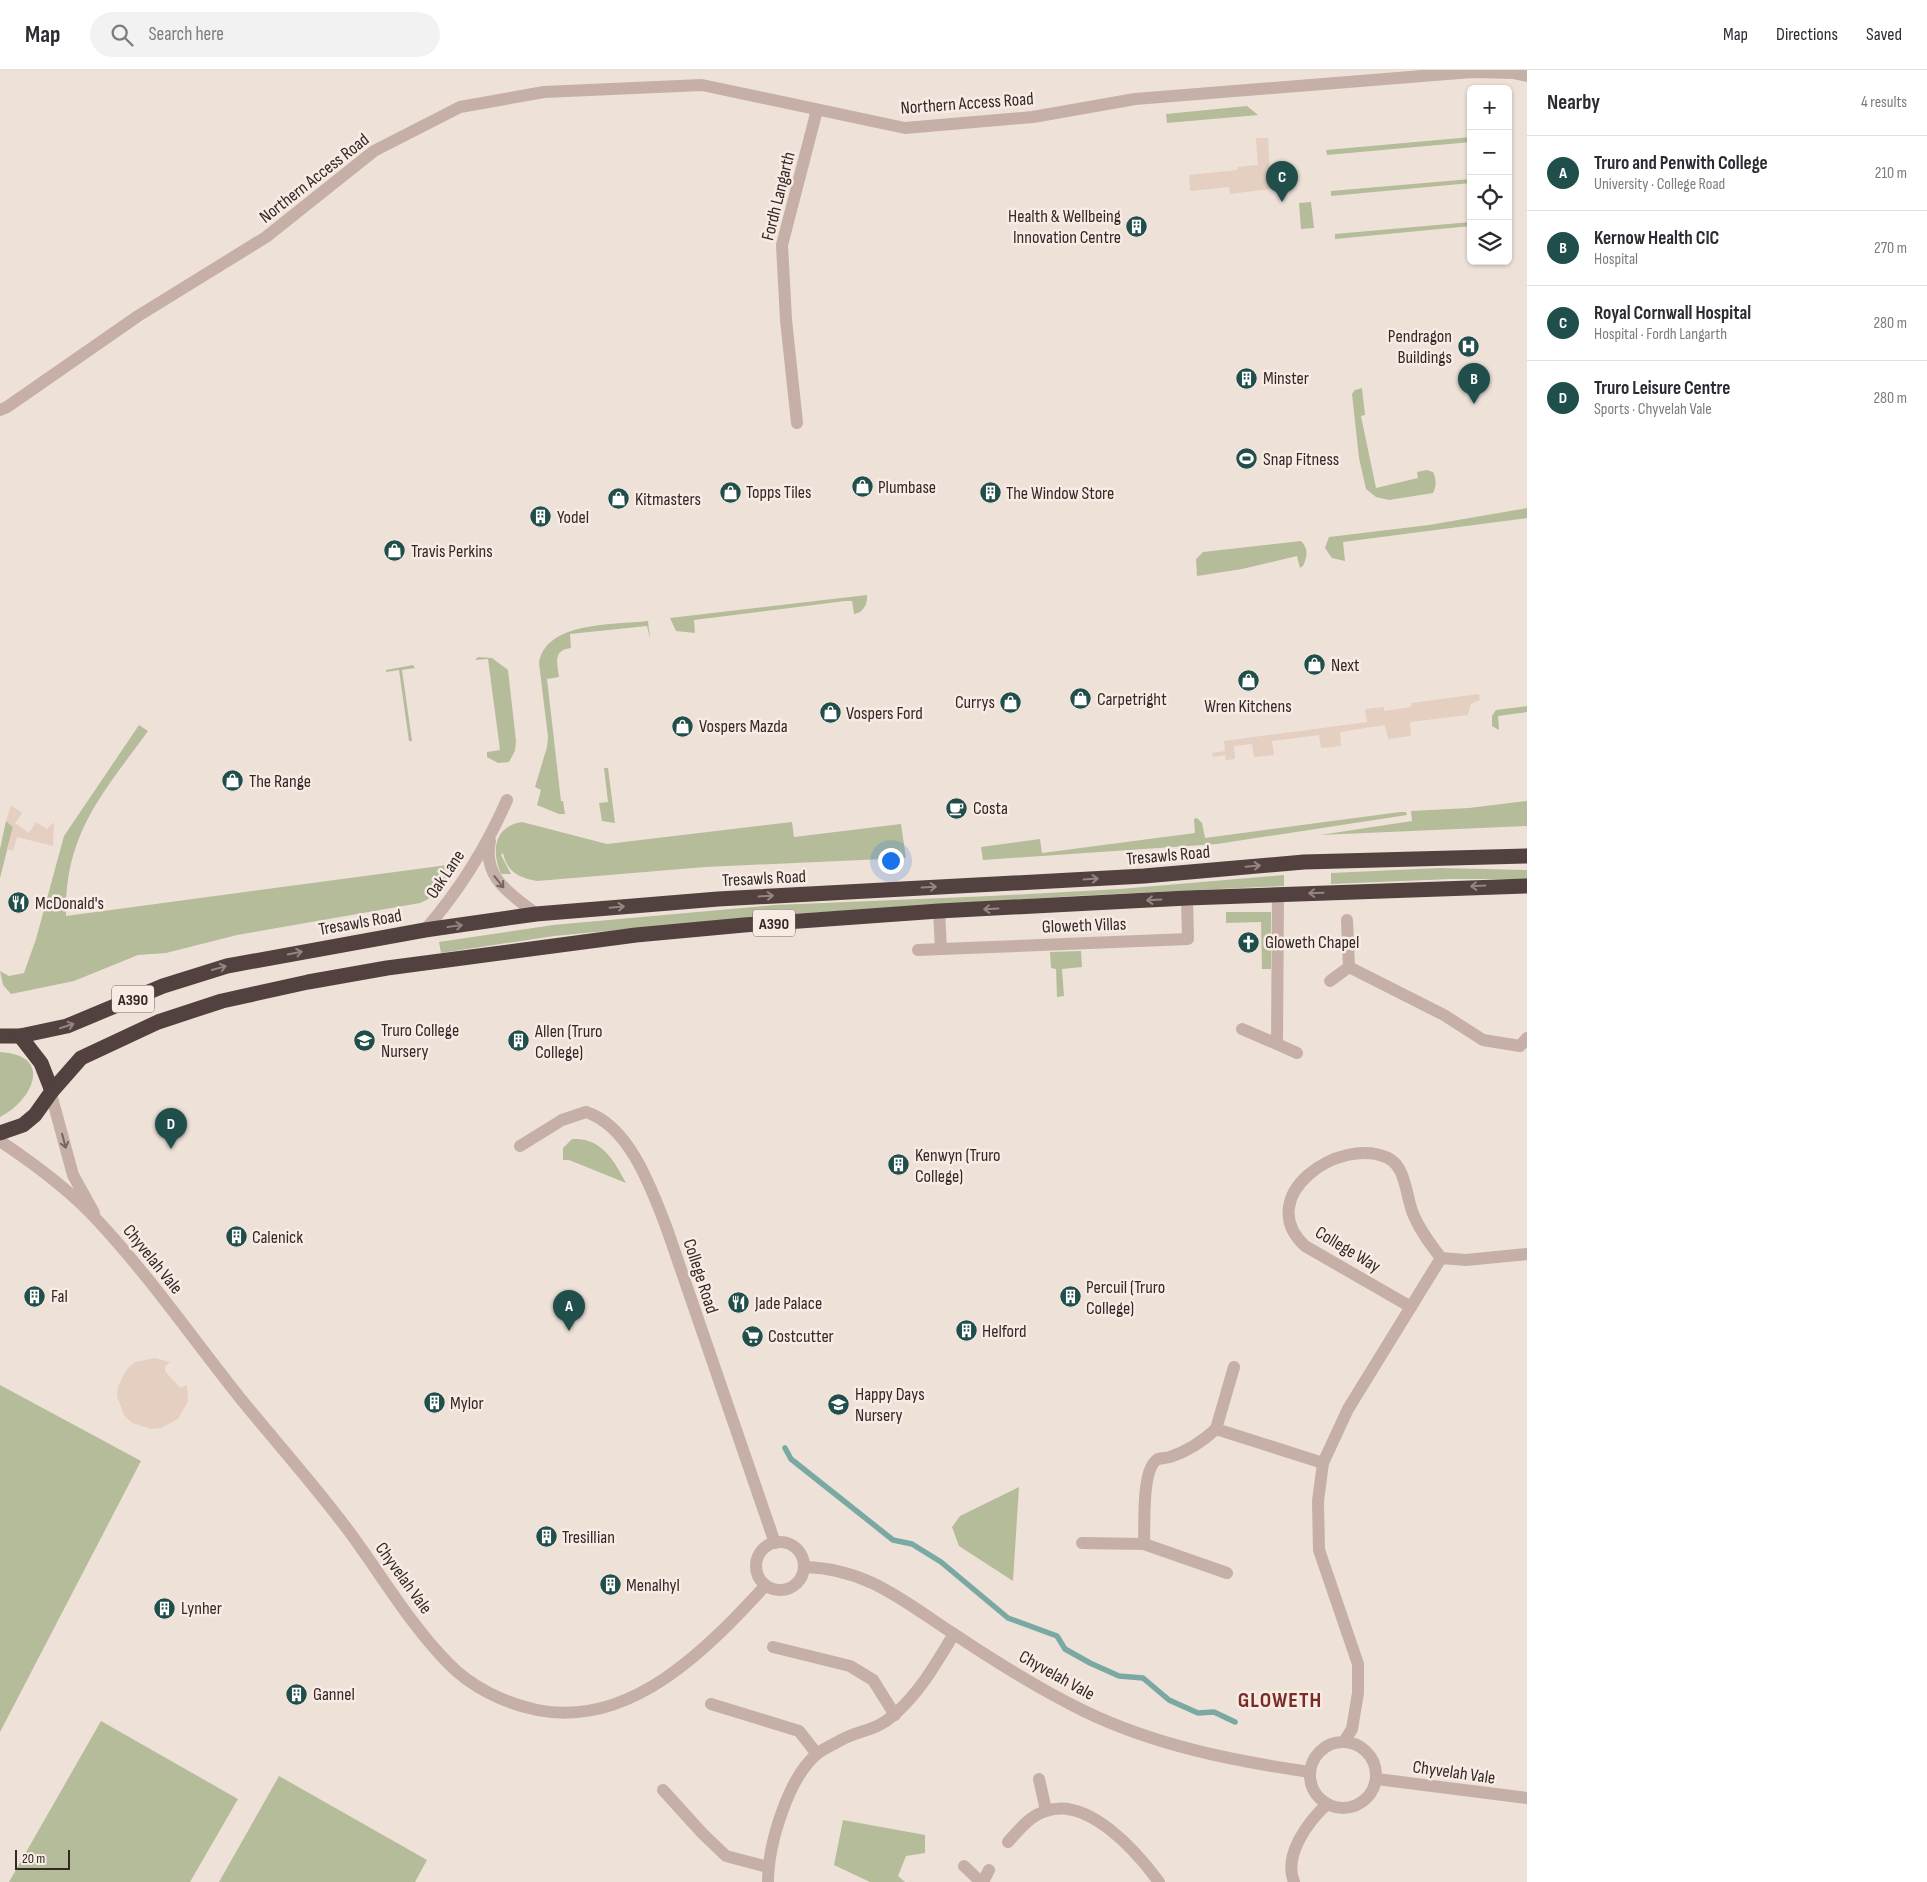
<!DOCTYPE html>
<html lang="en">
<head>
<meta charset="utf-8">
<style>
  body { margin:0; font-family:"Sofia Sans Condensed",sans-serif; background:#f2f2f3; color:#2b2b33 }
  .controls { position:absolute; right:15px; top:15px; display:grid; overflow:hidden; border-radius:8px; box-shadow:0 1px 4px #0004 }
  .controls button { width:45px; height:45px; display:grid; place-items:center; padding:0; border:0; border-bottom:1px solid #e1e1e2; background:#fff; color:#2b2b33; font:25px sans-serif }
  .scale { position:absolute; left:15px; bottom:12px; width:55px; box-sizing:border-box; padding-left:5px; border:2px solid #322826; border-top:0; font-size:14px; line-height:18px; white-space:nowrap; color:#322826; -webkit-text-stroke:4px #f7ebe4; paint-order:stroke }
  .you { position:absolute; left:890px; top:790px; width:18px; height:18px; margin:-12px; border:4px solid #fff; border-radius:50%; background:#1a73e8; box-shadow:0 0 0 8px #1a73e833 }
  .badge { display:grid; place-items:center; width:32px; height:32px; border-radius:50%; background:#204f4b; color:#fff; font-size:16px; font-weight:700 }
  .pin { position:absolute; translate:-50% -41px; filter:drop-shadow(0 1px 2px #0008) }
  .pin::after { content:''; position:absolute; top:26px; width:18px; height:15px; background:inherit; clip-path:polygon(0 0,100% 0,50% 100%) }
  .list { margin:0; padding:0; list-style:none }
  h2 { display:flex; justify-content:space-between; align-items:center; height:65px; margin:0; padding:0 20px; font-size:21px }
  h2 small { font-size:16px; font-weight:400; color:#7c7c81 }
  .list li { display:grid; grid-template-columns:32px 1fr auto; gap:15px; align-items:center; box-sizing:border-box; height:75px; padding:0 20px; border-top:1px solid #e1e1e2 }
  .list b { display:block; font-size:19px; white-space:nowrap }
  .list p { margin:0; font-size:16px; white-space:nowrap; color:#7c7c81 }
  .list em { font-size:16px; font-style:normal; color:#7c7c81 }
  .icon { flex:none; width:28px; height:28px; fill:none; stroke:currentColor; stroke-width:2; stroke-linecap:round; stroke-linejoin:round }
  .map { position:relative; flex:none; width:1527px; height:1812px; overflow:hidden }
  header { display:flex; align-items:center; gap:30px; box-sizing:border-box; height:70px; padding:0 25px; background:#fff; border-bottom:1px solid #e1e1e2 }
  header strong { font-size:24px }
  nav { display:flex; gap:28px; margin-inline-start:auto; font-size:18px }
  .search { width:350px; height:45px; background:#f2f2f3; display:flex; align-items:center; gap:12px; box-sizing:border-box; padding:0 18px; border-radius:28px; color:#7c7c81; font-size:19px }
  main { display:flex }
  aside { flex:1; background:#fff }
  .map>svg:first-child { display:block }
  .green { fill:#b5bc9a }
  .plaza { fill:#e5cfc1 }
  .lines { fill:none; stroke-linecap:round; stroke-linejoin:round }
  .stream { stroke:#7aa9a3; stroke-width:5.5 }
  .minor { stroke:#c5afa6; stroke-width:12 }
  .highway { stroke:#52413e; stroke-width:15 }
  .oneway { stroke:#948580 }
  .oneway2 { stroke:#746560 }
  .labels { text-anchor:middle; stroke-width:5; stroke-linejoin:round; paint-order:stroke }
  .shield { fill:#f7ebe4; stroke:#6d625f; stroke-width:1 }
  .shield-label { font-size:16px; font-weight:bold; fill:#322826 }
  .street-label { font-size:18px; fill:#322826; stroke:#f7ebe4 }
  .poi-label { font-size:18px; fill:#322826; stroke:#f7ebe4; text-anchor:start }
  .district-label { font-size:22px; font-weight:bold; letter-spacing:1px; fill:#792d26; stroke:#f7ebe4 }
</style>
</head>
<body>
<header>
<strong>Map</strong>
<div class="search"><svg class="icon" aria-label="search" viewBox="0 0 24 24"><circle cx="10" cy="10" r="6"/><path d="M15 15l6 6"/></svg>Search here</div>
<nav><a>Map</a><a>Directions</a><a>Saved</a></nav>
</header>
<main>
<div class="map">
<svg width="1527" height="1812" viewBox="0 0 1527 1812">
  <rect width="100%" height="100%" fill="#eee1d8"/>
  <g class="green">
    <path d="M1247,36L1258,45L1167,53L1166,44Z"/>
    <path d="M1471,67V72L1327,85L1326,80Z"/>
    <path d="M1471,109V113L1331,126V121Z"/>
    <path d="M1311,132L1314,158L1301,159L1299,133Z"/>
    <path d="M1471,152V156L1335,169V164Z"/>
    <path d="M1362,318L1365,345L1361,346L1376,418L1418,408L1417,402L1427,400L1433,402C1436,408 1437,416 1433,423L1389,430L1376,427L1366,419L1359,388L1352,324L1355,320Z"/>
    <path d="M1527,438V448L1343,472L1345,491L1332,488L1325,478L1329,467L1429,455Z"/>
    <path d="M1301,471C1309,479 1307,487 1303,496L1300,498L1297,486L1242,499L1197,506L1196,489L1203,482Z"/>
    <path d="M867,525C868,534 863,543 854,544L852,531H845L694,550L695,563L676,561L670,548Z"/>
    <path d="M648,551L650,569L647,556L570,564L571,578C553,580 557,592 559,607L547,609L561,731H563L565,744H559L537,735L541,720L535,717L547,677L548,667L539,593C546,551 614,555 648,551Z"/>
    <path d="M478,587L492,588L508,600L516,671L515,681L509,692L498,693L487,687V682L500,680L488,589L475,590Z"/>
    <path d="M413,595L415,598L402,600L412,671H409L399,600L386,602V600Z"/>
    <path d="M1527,636V642L1498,646L1499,660L1492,656V646L1496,640Z"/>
    <path d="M139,655L148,661C103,723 64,764 66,846L455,794C446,811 439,826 420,833L237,865L166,883L138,885L74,911L11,924L3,915L0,901L9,906L24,903L36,869L64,766Z"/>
    <path d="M604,698H608L615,753L602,751L599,733L608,732Z"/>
    <path d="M1527,731V756L1320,765L1412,751L1411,741L1469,738Z"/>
    <path d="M1400,742H1406L1407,745L1217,774L983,790L981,777L1040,769L1042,783L1195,763L1194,749L1197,748L1202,753L1205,768Z"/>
    <path d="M6,751L13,757L0,808V779Z"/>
    <path d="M522,752L607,774L792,752L794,767L901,754L906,788L705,797L537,811C519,808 507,802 503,783L501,785L511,804H501C491,781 494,756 522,752Z"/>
    <path d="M1440,798L1527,800V809H1451L1331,814V803Z"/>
    <path d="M1284,805V816L1075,826L776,845L554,866L441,883L439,872L553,855L775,835L991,826L1120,819Z"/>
    <path d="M1226,842H1271V899H1262L1261,852L1226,853Z"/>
    <path d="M1081,881L1082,897L1062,899L1064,926L1057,927L1056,899L1051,898L1050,882Z"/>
    <path d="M0,982C54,985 33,1030 0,1047Z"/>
    <path d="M572,1069C601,1067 614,1090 626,1113L569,1090H563V1078Z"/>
    <path d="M0,1315L141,1391L0,1662Z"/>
    <path d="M1019,1417L1013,1511L959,1476L952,1457L960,1446Z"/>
    <path d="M101,1651L238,1729L190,1812H9Z"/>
    <path d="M279,1706L427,1790L415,1812H219Z"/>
    <path d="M843,1750L925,1765V1783L906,1786L898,1806L905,1812H870L834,1795Z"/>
  </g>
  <g class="plaza">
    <path d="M1256,68H1268L1271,119L1230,124L1229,117L1190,121L1189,105L1237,100V97L1258,95Z"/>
    <path d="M1479,624L1480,630L1471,634L1468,645L1410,652L1411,666L1388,669L1385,655L1340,662L1341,676L1321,678L1319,665L1272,671L1274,685L1254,687L1252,674L1234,676L1235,689L1226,690L1225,685L1213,687L1212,683L1225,681L1224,671L1367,652L1365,639L1384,637V641L1411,637V633Z"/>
    <path d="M11,735L22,743L15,753L29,763L36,752L47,759L54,752L53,776L17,767L13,781L7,779L13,757L6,751Z"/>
    <path d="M155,1288L170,1292L165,1297V1301L180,1318L187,1315L188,1331L178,1349L161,1358L151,1359L132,1353L124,1345L117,1326L118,1316L127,1299L135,1292Z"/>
  </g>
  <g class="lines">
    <path class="stream" d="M785,1378L791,1389L893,1470L912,1474L941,1492L1008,1548L1057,1566L1065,1579L1090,1593L1119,1606L1143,1608L1169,1630L1198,1643L1214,1642L1235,1652"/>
    <g class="minor">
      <path d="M0,340L7,337L138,246L266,167L374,81L460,37L544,22L702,15L905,58L1033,47L1135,29L1472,2L1513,3L1527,6"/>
      <path d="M797,353L786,250L782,175L817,40"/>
      <path d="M490,771C482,808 511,824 536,844"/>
      <path d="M939,841L941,879L1188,869L1187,828"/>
      <path d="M1347,850L1349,897L1444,945L1483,970L1520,976L1527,968"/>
      <path d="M425,860C459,821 486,778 507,730"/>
      <path d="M918,880L941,879"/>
      <path d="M1330,911L1349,897"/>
      <path d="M1242,959L1277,974L1278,824"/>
      <path d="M1277,974L1297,983"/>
      <path d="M51,1024L73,1105L94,1143"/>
      <path d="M0,1071C33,1093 73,1123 99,1152C150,1207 193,1269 240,1328C275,1371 312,1412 345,1456C379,1501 408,1552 448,1593C471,1617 504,1633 537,1640C631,1659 708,1578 765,1516"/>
      <path d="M520,1076L562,1050L586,1042C630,1056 652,1120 667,1159L775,1473"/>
      <path d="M1411,1237L1305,1176C1252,1126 1340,1065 1388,1088C1407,1097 1406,1130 1414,1146C1421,1162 1431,1175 1441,1188"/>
      <path d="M1234,1297L1216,1359L1323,1393"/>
      <path d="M1216,1359C1202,1372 1188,1381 1170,1387C1166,1388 1162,1388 1158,1389C1141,1398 1145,1456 1144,1474L1227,1503"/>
      <circle cx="780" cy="1496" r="24"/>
      <path d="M1082,1473L1144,1474"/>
      <path d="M805,1497C868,1499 903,1531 954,1564C996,1592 1039,1619 1084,1641C1154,1675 1233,1691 1310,1702"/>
      <path d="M773,1577L850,1596L873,1610L895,1645"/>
      <path d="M711,1634L799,1661L817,1684"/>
      <path d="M1344,1672L1352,1659L1358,1623V1594L1319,1480L1318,1431L1323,1393L1348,1339L1441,1188L1466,1190L1527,1184"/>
      <circle cx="1343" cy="1705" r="33"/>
      <path d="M1039,1709L1046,1740"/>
      <path d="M1377,1709L1527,1728"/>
      <path d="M663,1720L702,1763L726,1786L768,1797"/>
      <path d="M1008,1772C1019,1760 1029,1746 1046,1741C1088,1726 1137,1782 1159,1812"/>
      <path d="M964,1796L981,1812"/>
      <path d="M768,1812C768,1775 788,1707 818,1683C825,1678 834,1674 841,1670C861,1659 875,1662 895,1644C921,1621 936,1593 954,1564"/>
      <path d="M983,1812L989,1800"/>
      <path d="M1294,1812C1283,1785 1308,1752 1327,1734"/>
    </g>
    <g class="highway">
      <path d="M0,966H20L67,956L163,916L227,896L425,860L536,844L718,829L1144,806L1304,792L1527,786"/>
      <path d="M20,966L41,993L52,1021"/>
      <path d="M0,1063L23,1055L35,1045L52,1021L81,988L158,952L222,931L308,912L387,898L636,865L744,855L939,841L1187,828L1527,816"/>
    </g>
  </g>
  <defs><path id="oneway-shaft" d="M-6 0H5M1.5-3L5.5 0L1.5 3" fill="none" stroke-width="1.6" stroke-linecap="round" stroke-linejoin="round" transform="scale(1.25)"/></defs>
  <g class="oneway">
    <use href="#oneway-shaft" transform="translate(1253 796) rotate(-5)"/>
    <use href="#oneway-shaft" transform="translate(1091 809) rotate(-4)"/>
    <use href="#oneway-shaft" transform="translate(1478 816) rotate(177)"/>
    <use href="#oneway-shaft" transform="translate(929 817) rotate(-3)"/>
    <use href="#oneway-shaft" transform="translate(1316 823) rotate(178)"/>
    <use href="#oneway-shaft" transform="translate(766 826) rotate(-3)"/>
    <use href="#oneway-shaft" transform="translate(1154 830) rotate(177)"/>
    <use href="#oneway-shaft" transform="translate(617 837) rotate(-5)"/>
    <use href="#oneway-shaft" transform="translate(991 839) rotate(177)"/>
    <use href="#oneway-shaft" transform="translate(455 856) rotate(-8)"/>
    <use href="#oneway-shaft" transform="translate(295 883) rotate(-11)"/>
    <use href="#oneway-shaft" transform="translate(219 898) rotate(-15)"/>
    <use href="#oneway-shaft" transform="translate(67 956) rotate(-18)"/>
  </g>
  <g class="oneway2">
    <use href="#oneway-shaft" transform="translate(499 812) rotate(51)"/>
    <use href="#oneway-shaft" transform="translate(64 1071) rotate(75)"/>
  </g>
  <defs>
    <symbol id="building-disc" viewBox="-11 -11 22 22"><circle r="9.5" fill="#204f4b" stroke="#f7ebe4"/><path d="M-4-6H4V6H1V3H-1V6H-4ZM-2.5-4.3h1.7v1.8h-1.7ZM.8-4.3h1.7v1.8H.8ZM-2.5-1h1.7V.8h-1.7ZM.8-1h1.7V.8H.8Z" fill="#fff"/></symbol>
    <symbol id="hospital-disc" viewBox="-11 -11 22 22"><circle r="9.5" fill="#204f4b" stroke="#f7ebe4"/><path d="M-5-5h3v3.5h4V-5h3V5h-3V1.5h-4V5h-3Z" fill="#fff"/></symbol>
    <symbol id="stadium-disc" viewBox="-11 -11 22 22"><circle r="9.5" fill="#204f4b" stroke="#f7ebe4"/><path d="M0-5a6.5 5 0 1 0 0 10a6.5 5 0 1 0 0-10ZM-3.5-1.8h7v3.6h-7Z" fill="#fff"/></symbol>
    <symbol id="shop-disc" viewBox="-11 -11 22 22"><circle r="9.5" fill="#204f4b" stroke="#f7ebe4"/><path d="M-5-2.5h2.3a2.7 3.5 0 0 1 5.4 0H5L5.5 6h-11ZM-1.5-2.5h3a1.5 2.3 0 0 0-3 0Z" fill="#fff"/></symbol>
    <symbol id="cafe-disc" viewBox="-11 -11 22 22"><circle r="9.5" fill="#204f4b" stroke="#f7ebe4"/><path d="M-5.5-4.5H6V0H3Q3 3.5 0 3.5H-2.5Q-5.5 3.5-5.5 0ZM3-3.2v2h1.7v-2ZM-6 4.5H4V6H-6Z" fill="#fff"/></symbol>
    <symbol id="restaurant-disc" viewBox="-11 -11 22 22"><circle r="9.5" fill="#204f4b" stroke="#f7ebe4"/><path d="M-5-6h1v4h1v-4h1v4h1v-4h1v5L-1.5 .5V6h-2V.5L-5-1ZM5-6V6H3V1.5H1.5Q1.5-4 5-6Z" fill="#fff"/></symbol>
    <symbol id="church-disc" viewBox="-11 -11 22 22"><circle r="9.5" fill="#204f4b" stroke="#f7ebe4"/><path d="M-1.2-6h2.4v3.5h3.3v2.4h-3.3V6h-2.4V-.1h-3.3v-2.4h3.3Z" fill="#fff"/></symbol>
    <symbol id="school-disc" viewBox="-11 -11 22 22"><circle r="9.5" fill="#204f4b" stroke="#f7ebe4"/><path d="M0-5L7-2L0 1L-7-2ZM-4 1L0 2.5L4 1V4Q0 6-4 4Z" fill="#fff"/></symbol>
    <symbol id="supermarket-disc" viewBox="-11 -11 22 22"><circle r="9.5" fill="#204f4b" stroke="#f7ebe4"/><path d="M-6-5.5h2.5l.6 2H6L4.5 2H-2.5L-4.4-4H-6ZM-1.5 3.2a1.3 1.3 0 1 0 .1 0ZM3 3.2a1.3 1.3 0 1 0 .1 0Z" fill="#fff"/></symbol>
  </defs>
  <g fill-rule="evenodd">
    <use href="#building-disc" x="1124" y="144" width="25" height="25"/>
    <use href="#hospital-disc" x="1456" y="264" width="25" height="25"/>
    <use href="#building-disc" x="1234" y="296" width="25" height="25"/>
    <use href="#stadium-disc" x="1234" y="376" width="25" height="25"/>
    <use href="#shop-disc" x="850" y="404" width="25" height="25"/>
    <use href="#shop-disc" x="718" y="410" width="25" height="25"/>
    <use href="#building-disc" x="978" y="410" width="25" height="25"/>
    <use href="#shop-disc" x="606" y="416" width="25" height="25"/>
    <use href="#building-disc" x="528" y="434" width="25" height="25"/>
    <use href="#shop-disc" x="382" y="468" width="25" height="25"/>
    <use href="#shop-disc" x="1302" y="582" width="25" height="25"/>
    <use href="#shop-disc" x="1236" y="598" width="25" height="25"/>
    <use href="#shop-disc" x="1068" y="616" width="25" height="25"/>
    <use href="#shop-disc" x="998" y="620" width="25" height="25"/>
    <use href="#shop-disc" x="818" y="630" width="25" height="25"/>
    <use href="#shop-disc" x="670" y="644" width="25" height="25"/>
    <use href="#shop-disc" x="220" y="698" width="25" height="25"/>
    <use href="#cafe-disc" x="944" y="726" width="25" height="25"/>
    <use href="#restaurant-disc" x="6" y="820" width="25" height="25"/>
    <use href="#church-disc" x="1236" y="860" width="25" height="25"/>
    <use href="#school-disc" x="352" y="958" width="25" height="25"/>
    <use href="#building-disc" x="506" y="958" width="25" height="25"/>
    <use href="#building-disc" x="886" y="1082" width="25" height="25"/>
    <use href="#building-disc" x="224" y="1154" width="25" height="25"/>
    <use href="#building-disc" x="22" y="1214" width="25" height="25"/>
    <use href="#building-disc" x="1058" y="1214" width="25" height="25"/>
    <use href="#restaurant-disc" x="726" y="1220" width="25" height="25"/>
    <use href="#building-disc" x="954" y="1248" width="25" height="25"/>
    <use href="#supermarket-disc" x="740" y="1254" width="25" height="25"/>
    <use href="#building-disc" x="422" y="1320" width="25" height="25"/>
    <use href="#school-disc" x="826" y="1322" width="25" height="25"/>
    <use href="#building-disc" x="534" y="1454" width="25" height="25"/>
    <use href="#building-disc" x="598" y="1502" width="25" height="25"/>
    <use href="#building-disc" x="152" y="1526" width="25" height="25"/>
    <use href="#building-disc" x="284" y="1612" width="25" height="25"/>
  </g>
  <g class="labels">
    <g class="shield">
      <rect x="753" y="839.5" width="42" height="27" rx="4"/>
      <rect x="112" y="915.5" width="42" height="27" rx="4"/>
    </g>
    <g class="shield-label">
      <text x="774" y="859">A390</text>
      <text x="133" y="935">A390</text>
    </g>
    <g class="street-label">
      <text transform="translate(967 33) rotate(-4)" y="6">Northern Access Road</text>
      <text transform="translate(314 108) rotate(-38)" y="6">Northern Access Road</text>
      <text transform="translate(778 126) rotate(-76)" y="6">Fordh Langarth</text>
      <text transform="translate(1168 785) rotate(-5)" y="6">Tresawls Road</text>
      <text transform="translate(445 804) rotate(-56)" y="6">Oak Lane</text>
      <text transform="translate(764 808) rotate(-3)" y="6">Tresawls Road</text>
      <text transform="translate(360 852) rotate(-10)" y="6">Tresawls Road</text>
      <text transform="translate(1084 855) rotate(-2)" y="6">Gloweth Villas</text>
      <text transform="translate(1348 1179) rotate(31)" y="6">College Way</text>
      <text transform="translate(153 1189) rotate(51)" y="6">Chyvelah Vale</text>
      <text transform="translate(701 1206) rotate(72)" y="6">College Road</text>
      <text transform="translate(404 1508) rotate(54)" y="6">Chyvelah Vale</text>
      <text transform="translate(1057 1605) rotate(29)" y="6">Chyvelah Vale</text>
      <text transform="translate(1454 1702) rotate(8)" y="6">Chyvelah Vale</text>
    </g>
    <g class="poi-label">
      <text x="1121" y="152" text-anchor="end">Health &amp; Wellbeing<tspan x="1121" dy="21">Innovation Centre</tspan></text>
      <text x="1452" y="272" text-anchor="end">Pendragon<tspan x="1452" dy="21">Buildings</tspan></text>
      <text x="1263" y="314">Minster</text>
      <text x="1263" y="395">Snap Fitness</text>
      <text x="878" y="423">Plumbase</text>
      <text x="746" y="428">Topps Tiles</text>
      <text x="1006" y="429">The Window Store</text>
      <text x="635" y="435">Kitmasters</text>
      <text x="557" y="453">Yodel</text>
      <text x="411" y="487">Travis Perkins</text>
      <text x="1331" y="601">Next</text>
      <text x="1097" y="635">Carpetright</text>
      <text x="995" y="638" text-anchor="end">Currys</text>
      <text x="1248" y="642" text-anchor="middle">Wren Kitchens</text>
      <text x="846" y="649">Vospers Ford</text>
      <text x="699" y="662">Vospers Mazda</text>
      <text x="249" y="717">The Range</text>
      <text x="973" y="744">Costa</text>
      <text x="35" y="839">McDonald's</text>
      <text x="1265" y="878">Gloweth Chapel</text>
      <text x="381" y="966">Truro College<tspan x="381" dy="21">Nursery</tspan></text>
      <text x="535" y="967">Allen (Truro<tspan x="535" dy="21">College)</tspan></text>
      <text x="915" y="1091">Kenwyn (Truro<tspan x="915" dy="21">College)</tspan></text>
      <text x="252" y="1173">Calenick</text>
      <text x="1086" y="1223">Percuil (Truro<tspan x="1086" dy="21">College)</tspan></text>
      <text x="51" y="1232">Fal</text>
      <text x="755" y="1239">Jade Palace</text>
      <text x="982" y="1267">Helford</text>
      <text x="768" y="1272">Costcutter</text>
      <text x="855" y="1330">Happy Days<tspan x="855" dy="21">Nursery</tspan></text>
      <text x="450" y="1339">Mylor</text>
      <text x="562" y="1473">Tresillian</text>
      <text x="626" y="1521">Menalhyl</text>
      <text x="181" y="1544">Lynher</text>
      <text x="313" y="1630">Gannel</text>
    </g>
    <g class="district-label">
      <text x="1280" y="1637">GLOWETH</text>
    </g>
  </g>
</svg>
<div class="controls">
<button>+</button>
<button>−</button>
<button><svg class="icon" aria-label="locate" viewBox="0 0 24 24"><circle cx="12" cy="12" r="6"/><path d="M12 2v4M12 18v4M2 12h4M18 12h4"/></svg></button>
<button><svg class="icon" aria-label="layers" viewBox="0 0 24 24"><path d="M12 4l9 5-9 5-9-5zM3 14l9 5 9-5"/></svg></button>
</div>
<div class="scale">20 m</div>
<div class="you"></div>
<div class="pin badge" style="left:569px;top:1261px">A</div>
<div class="pin badge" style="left:1474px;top:334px">B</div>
<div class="pin badge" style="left:1282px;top:132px">C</div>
<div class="pin badge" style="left:171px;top:1079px">D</div>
</div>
<aside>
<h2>Nearby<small>4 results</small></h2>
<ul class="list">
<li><span class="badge">A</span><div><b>Truro and Penwith College</b><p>University · College Road</p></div><em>210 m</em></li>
<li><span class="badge">B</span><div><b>Kernow Health CIC</b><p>Hospital</p></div><em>270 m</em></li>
<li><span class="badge">C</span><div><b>Royal Cornwall Hospital</b><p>Hospital · Fordh Langarth</p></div><em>280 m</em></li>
<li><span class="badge">D</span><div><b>Truro Leisure Centre</b><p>Sports · Chyvelah Vale</p></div><em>280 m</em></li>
</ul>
</aside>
</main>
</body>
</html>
